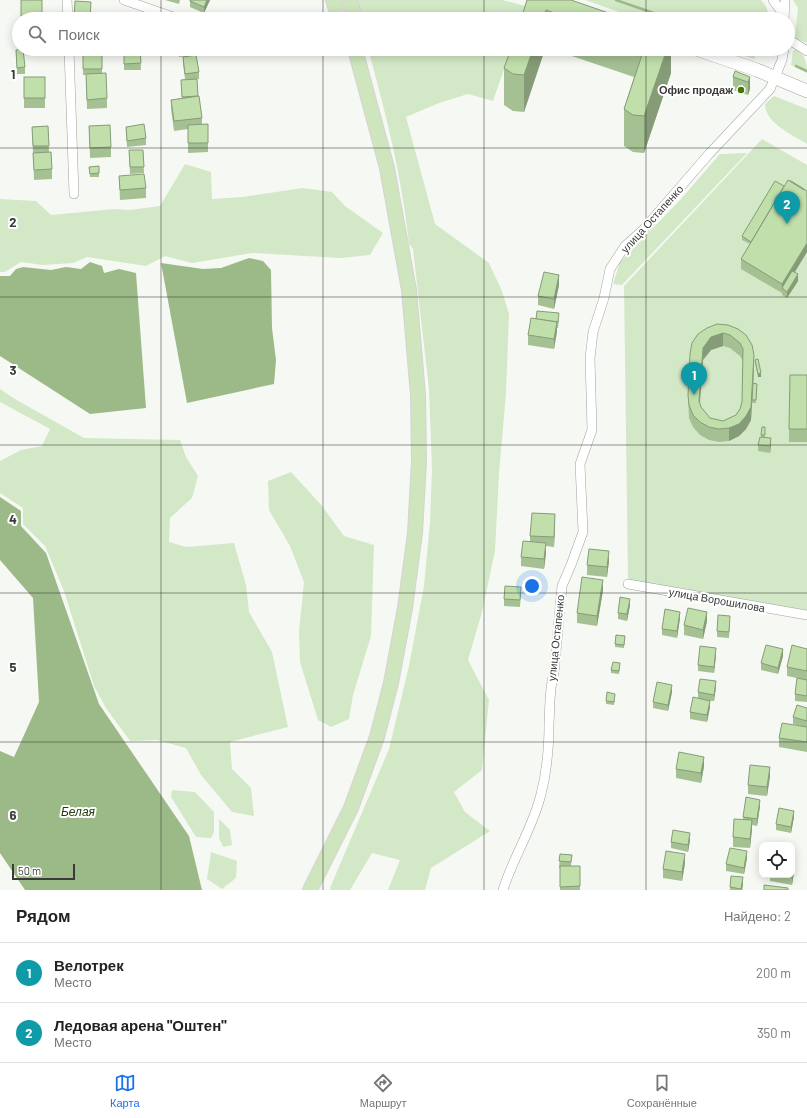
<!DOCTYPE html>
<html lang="ru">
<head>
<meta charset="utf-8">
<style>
  body { margin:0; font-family:Barlow,sans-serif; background:#f2f2f2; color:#222 }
  .controls { position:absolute; right:12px; bottom:12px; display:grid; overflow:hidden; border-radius:8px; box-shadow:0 2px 10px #0003 }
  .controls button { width:36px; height:36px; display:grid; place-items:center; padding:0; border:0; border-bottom:1px solid #e0e0e0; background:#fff; color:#222; font:20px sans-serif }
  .scale { position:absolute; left:12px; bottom:10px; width:63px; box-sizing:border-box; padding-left:4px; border:2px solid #3a3b39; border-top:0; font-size:11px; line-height:14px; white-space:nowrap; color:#3a3b39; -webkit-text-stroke:3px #fff; paint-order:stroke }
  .you { position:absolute; left:532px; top:586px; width:14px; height:14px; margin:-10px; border:3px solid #fff; border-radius:50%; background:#1a73e8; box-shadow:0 0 0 6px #1a73e833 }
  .badge { display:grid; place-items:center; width:26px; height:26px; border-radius:50%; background:#1a73e8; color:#fff; font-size:13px; font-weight:700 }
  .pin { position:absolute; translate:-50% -33px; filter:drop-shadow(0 1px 2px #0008) }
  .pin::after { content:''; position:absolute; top:21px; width:14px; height:12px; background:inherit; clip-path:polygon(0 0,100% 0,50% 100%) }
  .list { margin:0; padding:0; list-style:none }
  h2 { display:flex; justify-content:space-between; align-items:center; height:52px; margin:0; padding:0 16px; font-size:17px }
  h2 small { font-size:13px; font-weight:400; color:#767676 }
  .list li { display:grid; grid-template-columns:26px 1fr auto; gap:12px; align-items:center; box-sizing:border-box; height:60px; padding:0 16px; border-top:1px solid #e0e0e0 }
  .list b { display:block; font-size:15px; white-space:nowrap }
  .list p { margin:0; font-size:13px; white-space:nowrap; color:#767676 }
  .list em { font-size:13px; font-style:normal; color:#767676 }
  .icon { flex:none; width:22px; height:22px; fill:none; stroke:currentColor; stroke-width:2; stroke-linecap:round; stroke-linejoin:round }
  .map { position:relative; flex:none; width:807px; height:890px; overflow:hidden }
  .search { position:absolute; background:#fff; box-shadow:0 2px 10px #0003; left:12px; right:12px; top:12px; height:44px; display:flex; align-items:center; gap:10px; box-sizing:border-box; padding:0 14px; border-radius:22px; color:#767676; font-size:15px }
  .sheet { height:172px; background:#fff }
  nav { display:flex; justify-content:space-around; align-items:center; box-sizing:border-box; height:56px; border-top:1px solid #e0e0e0; background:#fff; font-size:11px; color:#767676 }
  nav a { display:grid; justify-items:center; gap:2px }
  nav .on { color:#1a73e8 }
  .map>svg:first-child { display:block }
  .green { fill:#d3e8c6 }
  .water { fill:#9cba88 }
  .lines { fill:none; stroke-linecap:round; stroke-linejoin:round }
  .stream { stroke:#9cba88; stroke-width:2.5 }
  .minor-casing { stroke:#a0a39e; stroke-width:10 }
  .secondary-casing { stroke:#a0a39e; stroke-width:14 }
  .primary-casing { stroke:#d4d4d3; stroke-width:16 }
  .minor { stroke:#fff; stroke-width:9 }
  .secondary { stroke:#fff; stroke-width:13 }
  .primary { stroke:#cee5be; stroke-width:14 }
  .wall { fill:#a5c093; fill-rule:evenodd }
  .shaded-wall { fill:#869c78 }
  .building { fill:#c0dfab; stroke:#869c78; fill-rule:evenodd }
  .grid { fill:none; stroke:#3a3b39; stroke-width:1; stroke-opacity:0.55 }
  .poi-dot { fill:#447701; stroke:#fff; stroke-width:1.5 }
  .labels { text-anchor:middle; stroke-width:4; stroke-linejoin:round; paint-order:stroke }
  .poi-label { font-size:11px; font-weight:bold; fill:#3a3b39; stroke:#fff; text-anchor:end }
  .street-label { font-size:11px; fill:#3a3b39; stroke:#fff }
  .water-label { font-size:12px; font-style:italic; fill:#223c06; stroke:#fff }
  .grid-label { font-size:13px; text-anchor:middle; font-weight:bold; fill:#3a3b39; stroke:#fff; stroke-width:4; stroke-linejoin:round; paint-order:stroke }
</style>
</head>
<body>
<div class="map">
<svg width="807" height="890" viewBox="0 0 807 890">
  <rect width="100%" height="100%" fill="#f6f9f3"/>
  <g class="green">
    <path d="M355,0H503L525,6L521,19H360Z"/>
    <path d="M585,0H761L766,6L770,19H639Z"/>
    <path d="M793,0H807V43L796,39L795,35L798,8Z"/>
    <path d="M368,49H511L493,101L468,94L439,103L406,117L435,224L489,263L502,291L509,314L506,393L499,474L495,551L482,612L468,660L489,700L482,770L454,792L465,812L490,831L431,868L425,890H388L400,860L372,853L350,890H331L330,888L389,749L409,666L424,586L430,522L432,469L429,389L413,249L409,244C402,177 386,114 368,49Z"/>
    <path d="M725,49H769L768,53L764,56L756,53L754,59Z"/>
    <path d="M796,49C805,55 807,62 807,73L791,65L793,51Z"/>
    <path d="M774,96L807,109V144C793,135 765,123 765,104Z"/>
    <path d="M762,139L807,165V611L628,583L624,286Z"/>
    <path d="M747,153L622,285L613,284L620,262L681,199L720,154Z"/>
    <path d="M185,164L211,172L212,199L242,197L303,188L332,192L345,206L383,233L370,255L341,258L252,253L192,263L165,256L146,266L87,257L73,263L43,265L21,262L5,272H0V199L36,201L51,215L114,209L130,210L160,206Z"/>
    <path d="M0,389L15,399L84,438L180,440L186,457L198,476L192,498L170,518L169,542L186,547L234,543L246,585L249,612L272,652L288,727L230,742L232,769L251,788L254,816L232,812L201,775L186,748L157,740L130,741L106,708L94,686L64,591L45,546L23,524V508L0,493V461L21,450L42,446L50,429L0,402Z"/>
    <path d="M291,472L322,506L344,536L374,545L371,636L353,695L349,719L331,727L318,720L300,662L299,631L304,582L290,546L269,510L268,481Z"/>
    <path d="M172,790L195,792L214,812V832L211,838L196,837L171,797Z"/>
    <path d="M219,819L230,830L232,845L223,847L219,838Z"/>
    <path d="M211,852L237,861L236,878L222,889L207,879Z"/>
  </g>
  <g class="water">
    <path d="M249,258L263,261L271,270L272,328L276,360L274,384L187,403L161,263L203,269L221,268Z"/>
    <path d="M90,262L102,266L104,273L119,269L136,273L146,408L90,414L0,356V276H10L16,269L23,267L51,270L66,267L81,269Z"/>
    <path d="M0,497L21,511V526L46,553L99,704L189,836L202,890H25L0,853V751L14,757L39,702L33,598L0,560Z"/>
  </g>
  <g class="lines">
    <g class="stream">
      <path d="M616,0L671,19"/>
      <path d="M749,49L764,53"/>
      <path d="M796,66L807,71"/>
    </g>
    <defs>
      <g id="minor">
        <path d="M67,0L68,19"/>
        <path d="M124,0L179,19"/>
        <path d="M773,0L784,15"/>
        <path d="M784,19L785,0"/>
        <path d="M788,39L807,51"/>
        <path d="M69,49L74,194"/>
        <path d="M628,584L807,615"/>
        <path d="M503,890C513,857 533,828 541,794C547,771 549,747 549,724C550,707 549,689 554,673L562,586L571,565L583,532L580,464L592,430L590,358L593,332L604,298L610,269L625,246L643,230L709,154L770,89L782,60L784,49"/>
      </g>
      <path id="secondary" d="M696,49L757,70L807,91"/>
      <g id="primary">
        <path d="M333,0L339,19"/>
        <path d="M350,0L355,19"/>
        <path d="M310,890L351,808L377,737L391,683L405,608L415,533L419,461L418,395L409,290L387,168L355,49"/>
      </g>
    </defs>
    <use href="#minor" class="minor-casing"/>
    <use href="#secondary" class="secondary-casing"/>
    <use href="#primary" class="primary-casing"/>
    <use href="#minor" class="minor"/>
    <use href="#secondary" class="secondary"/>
    <use href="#primary" class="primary"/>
  </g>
  <g class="wall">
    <path d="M19,0H42V19H21V0Z"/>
    <path d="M165,0H180L179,4Z"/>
    <path d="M210,0L204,13L190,7V1Z"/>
    <path d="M527,0L626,19H521Z"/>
    <path d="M124,49H140L141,70H124Z"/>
    <path d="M179,49H195V55L199,72V79H196L198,96L202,118V124H208V152L188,153V129L174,131L171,109V100L182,98L181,80L185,79L183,64V57L190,56L179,57Z"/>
    <path d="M545,49L524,112L513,111L504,105V68Z"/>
    <path d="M551,49H671V73L644,153L633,152L624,146V109L634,77Z"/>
    <path d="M16,50L25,67V74H17Z"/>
    <path d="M102,53V73L107,98V108L87,109L86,75H83V54Z"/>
    <rect x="24" y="77" width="21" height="31"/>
    <path d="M733,77H750V89L748,95L733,90Z"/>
    <path d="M48,126L49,152L52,169V179L34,180L32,127Z"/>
    <path d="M89,126L111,147V157L90,158Z"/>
    <path d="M126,127L146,138V145L127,147L126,133Z"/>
    <path d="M129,150H143L144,173L130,174Z"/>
    <path d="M99,166V177H90L89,167Z"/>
    <path d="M119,176L146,188V198L120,200Z"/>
    <path d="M775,181L795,273L798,281L787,298L782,295V293L741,269V259L750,244L742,240V236Z"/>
    <path d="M559,285L554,309L538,305V296Z"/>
    <path d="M536,319L559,320L558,328H557L554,349L528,345V335Z"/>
    <path d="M738,329L754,368L751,420L746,429L739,436L729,441L719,442L709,440L700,435L693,427L689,418L688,395L692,343ZM723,346L730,348L740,356L743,361L742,402L740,409L736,415L723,421L710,418L701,407L700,404L703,360L711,350Z"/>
    <path d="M755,360L761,377H758L755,363Z"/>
    <path d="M807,375V442H789V429Z"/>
    <path d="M753,383L757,384L756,403H752Z"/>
    <path d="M765,431V437L771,445L770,453L758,451V445L761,437V435Z"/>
    <path d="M555,524L554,547L546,546V553L544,569L521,566V557L530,542V536Z"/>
    <path d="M609,561L607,577L587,575V565Z"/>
    <path d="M603,590L597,626L577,623V613Z"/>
    <path d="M521,593L520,607L504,606V599Z"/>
    <path d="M630,605L627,621L618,619V613Z"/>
    <path d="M680,618L677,638L662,635V629Z"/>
    <path d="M707,621L703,639L684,635V625Z"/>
    <path d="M730,623L729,638L717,637V631Z"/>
    <path d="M616,635L625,636L624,648L615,647Z"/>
    <path d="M807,649V702L795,701V694L797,678L787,676V667Z"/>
    <path d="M716,655L714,673L698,671V665Z"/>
    <path d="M783,656L778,674L761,670V663Z"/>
    <path d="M620,666L619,674L611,673V670Z"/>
    <path d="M716,687L714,701H710V707L707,722L690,719V712L698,698V692Z"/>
    <path d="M672,692L668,711L653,708V702Z"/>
    <path d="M615,697L614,705L606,704V701Z"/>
    <path d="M807,708V752L779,747V738L802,726L793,724V717Z"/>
    <path d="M704,766L701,783L676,778V769Z"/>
    <path d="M770,776L767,796L748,794V785Z"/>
    <path d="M760,806L757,826L752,825L750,848L733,847V837L743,820V817Z"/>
    <path d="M794,817L791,833L776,830V824Z"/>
    <path d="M690,840L688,852L671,848V842Z"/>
    <path d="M560,854L572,855L571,866H580V890H560V868H559Z"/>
    <path d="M747,858L744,874L726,871V864Z"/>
    <path d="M685,863L682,881L663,878V869Z"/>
    <path d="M794,872L792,885L770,881V875H792Z"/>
    <path d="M743,884L742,890H730V887Z"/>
  </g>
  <g class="shaded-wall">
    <path d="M207,0H210L204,13V7Z"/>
    <path d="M546,10V19H543Z"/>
    <path d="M533,49H545L524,112V75Z"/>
    <path d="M667,49H671V73L644,153V116Z"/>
    <path d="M750,77V89L748,95V82Z"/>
    <path d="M807,243V252L784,290L782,289V284Z"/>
    <path d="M798,274V281L787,298V292Z"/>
    <path d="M559,275V285L554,309V299Z"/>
    <path d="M557,322V332L554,349V339Z"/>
    <path d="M723,333V346L711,350L703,360L699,413V401L703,348L711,337Z"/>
    <path d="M754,355V368L751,420L746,429L739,436L729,441V428L739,424Z"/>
    <path d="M761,373V377H758V374Z"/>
    <path d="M771,438V445L770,453V446Z"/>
    <path d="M555,514V524L554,547V537Z"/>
    <path d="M546,543V553L544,569V559Z"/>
    <path d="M609,551V561L607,577V567Z"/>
    <path d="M603,580V590L597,626V616Z"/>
    <path d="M630,599V605L627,621V614Z"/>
    <path d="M680,612V618L677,638V631Z"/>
    <path d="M707,612V621L703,639V630Z"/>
    <path d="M716,648V655L714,673V667Z"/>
    <path d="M783,649V656L778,674V668Z"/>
    <path d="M716,681V687L714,701V695Z"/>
    <path d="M672,685V692L668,711V705Z"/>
    <path d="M710,701V707L707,722V715Z"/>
    <path d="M704,757V766L701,783V773Z"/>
    <path d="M770,767V776L767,796V787Z"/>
    <path d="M760,800V806L757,826V819Z"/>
    <path d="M794,811V817L791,833V827Z"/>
    <path d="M752,820V830L750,848V839Z"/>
    <path d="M690,833V840L688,852V845Z"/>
    <path d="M747,851V858L744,874V868Z"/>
    <path d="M685,854V863L682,881V872Z"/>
    <path d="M794,866V872L792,885V878Z"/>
    <path d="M743,877V884L742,890H741Z"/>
  </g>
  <g class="building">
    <rect x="21" y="0" width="21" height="16"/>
    <path d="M190,0H207L204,7L190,1Z"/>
    <path d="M527,0H571L626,19H571L546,10L543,19H521Z"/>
    <path d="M75,1L91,2L90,19H74Z"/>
    <rect x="122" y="15" width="15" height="4"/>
    <path d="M23,49L25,67L17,68L16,50Z"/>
    <path d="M124,49H140L141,63L124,64Z"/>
    <rect x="179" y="49" width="16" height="1"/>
    <path d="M511,49H533L524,75L513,74L504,68Z"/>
    <path d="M644,49H667L644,116L633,115L624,109Z"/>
    <path d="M102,53V69H83V54Z"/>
    <path d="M196,55L199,72L185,74L183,57Z"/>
    <path d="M735,71L750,77L748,82L733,77Z"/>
    <path d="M106,73L107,98L87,100L86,74Z"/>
    <rect x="24" y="77" width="21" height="21"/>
    <path d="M197,79L198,96L182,97L181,80Z"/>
    <path d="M199,96L202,118L174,121L171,100Z"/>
    <path d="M144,124L146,138L127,141L126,127Z"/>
    <path d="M208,124V143H188V125Z"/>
    <path d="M110,125L111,147L90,148L89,126Z"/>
    <path d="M48,126L49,146H33L32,127Z"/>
    <path d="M129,150H143L144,167H130Z"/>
    <path d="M51,152L52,169L34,170L33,153Z"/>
    <path d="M99,166V173L90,174L89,167Z"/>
    <path d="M144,174L146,188L120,190L119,176Z"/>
    <path d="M788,180L807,191V243L782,284L741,259Z"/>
    <path d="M775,181L784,186L751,242L742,236Z"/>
    <path d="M790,181H791L804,189V190Z"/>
    <path d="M792,271L798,274L787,292L782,288Z"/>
    <path d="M544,272L559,275L554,299L538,296Z"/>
    <path d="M537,311L559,313L558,322L536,319Z"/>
    <path d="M531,318L557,322L554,339L528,335Z"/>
    <path d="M717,324L728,325L738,329L746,335L752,345L754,355L751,407L746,416L739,424L729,428L719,429L709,427L700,422L693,415L689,405L688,395L690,354L692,343L698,334L707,328ZM723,333L730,335L740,343L743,349L742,402L740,409L736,415L723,421L710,418L701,407L699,401L703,348L711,337Z"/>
    <path d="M758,359L761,373L758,374L755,360Z"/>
    <path d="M790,375H807V429H789Z"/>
    <path d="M753,383L757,384L756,400H752Z"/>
    <path d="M762,427H765V435H761Z"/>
    <path d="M760,437L771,438L770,446L758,445Z"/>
    <path d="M532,513L555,514L554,537L530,536Z"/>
    <path d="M523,541L546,543L544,559L521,557Z"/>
    <path d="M589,549L609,551L607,567L587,565Z"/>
    <path d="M582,577L603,580L597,616L577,613Z"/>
    <path d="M505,586L521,587L520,600L504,599Z"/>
    <path d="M620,597L630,599L627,614L618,613Z"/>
    <path d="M688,608L707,612L703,630L684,625Z"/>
    <path d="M665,609L680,612L677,631L662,629Z"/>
    <path d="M718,615L730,616L729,632L717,631Z"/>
    <path d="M616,635L625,636L624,645L615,644Z"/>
    <path d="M766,645L783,649L778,668L761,663Z"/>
    <path d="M792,645L807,649V671L787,667Z"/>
    <path d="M700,646L716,648L714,667L698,665Z"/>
    <path d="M613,662L620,663L619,671L611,670Z"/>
    <path d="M797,678L807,680V696L795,694Z"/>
    <path d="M700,679L716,681L714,695L698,692Z"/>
    <path d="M657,682L672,685L668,705L653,702Z"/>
    <path d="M607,692L615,694L614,702L606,701Z"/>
    <path d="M693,697L710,701L707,715L690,712Z"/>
    <path d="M797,705L807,708V721L793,717Z"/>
    <path d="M782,723L807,727V742L779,738Z"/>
    <path d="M679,752L704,757L701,773L676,769Z"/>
    <path d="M750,765L770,767L767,787L748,785Z"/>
    <path d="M746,797L760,800L757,819L743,817Z"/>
    <path d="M779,808L794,811L791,827L776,824Z"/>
    <path d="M734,819L752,820L750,839L733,837Z"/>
    <path d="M673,830L690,833L688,845L671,842Z"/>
    <path d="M730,848L747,851L744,868L726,864Z"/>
    <path d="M666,851L685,854L682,872L663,869Z"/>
    <path d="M560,854L572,855L571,862L559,861Z"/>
    <path d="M792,865L794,866L792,878L774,875H792Z"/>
    <path d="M560,866H580V886L560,887Z"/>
    <path d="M731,876L743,877L741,889L730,887Z"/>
    <path d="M764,885L788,888V890H764Z"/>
  </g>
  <path class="grid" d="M161,0V19M323,0V19M484,0V19M646,0V19M161,49V890M323,49V890M484,49V890M646,49V890M0,148H807M0,297H807M0,445H807M0,593H807M0,742H807"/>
  <circle class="poi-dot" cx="741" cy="90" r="4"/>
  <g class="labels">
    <g class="poi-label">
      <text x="733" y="94">Офис продаж</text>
    </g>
    <g class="street-label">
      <text transform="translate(652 219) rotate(-48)" y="4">улица Остапенко</text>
      <text transform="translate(717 600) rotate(10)" y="4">улица Ворошилова</text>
      <text transform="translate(556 638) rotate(-84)" y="4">улица Остапенко</text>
    </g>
    <g class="water-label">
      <text x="78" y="816">Белая</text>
    </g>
  </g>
  <g class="grid-label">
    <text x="13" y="79">1</text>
    <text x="13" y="227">2</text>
    <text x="13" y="375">3</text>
    <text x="13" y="524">4</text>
    <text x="13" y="672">5</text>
    <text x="13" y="820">6</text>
  </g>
</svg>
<div class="controls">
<button><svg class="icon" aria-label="locate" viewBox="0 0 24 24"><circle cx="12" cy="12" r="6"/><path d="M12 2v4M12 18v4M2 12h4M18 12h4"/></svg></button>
</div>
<div class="scale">50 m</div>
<div class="you"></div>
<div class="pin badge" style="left:694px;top:395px;background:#0f9aa8">1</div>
<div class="pin badge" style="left:787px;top:224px;background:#0f9aa8">2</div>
<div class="search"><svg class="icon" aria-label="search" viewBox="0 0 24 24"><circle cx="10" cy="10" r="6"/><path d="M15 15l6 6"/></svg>Поиск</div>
</div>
<section class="sheet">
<h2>Рядом<small>Найдено: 2</small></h2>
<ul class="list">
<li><span class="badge" style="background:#0f9aa8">1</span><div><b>Велотрек</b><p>Место</p></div><em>200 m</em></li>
<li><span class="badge" style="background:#0f9aa8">2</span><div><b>Ледовая арена &quot;Оштен&quot;</b><p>Место</p></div><em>350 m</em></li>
</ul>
</section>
<nav>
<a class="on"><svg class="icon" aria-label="map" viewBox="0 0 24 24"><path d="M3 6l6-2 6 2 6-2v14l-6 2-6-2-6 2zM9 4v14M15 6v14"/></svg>Карта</a>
<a><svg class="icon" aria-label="directions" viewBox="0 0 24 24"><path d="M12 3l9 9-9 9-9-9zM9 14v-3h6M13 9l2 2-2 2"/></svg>Маршрут</a>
<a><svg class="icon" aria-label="saved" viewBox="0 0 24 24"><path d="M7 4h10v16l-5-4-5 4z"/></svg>Сохранённые</a>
</nav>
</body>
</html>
